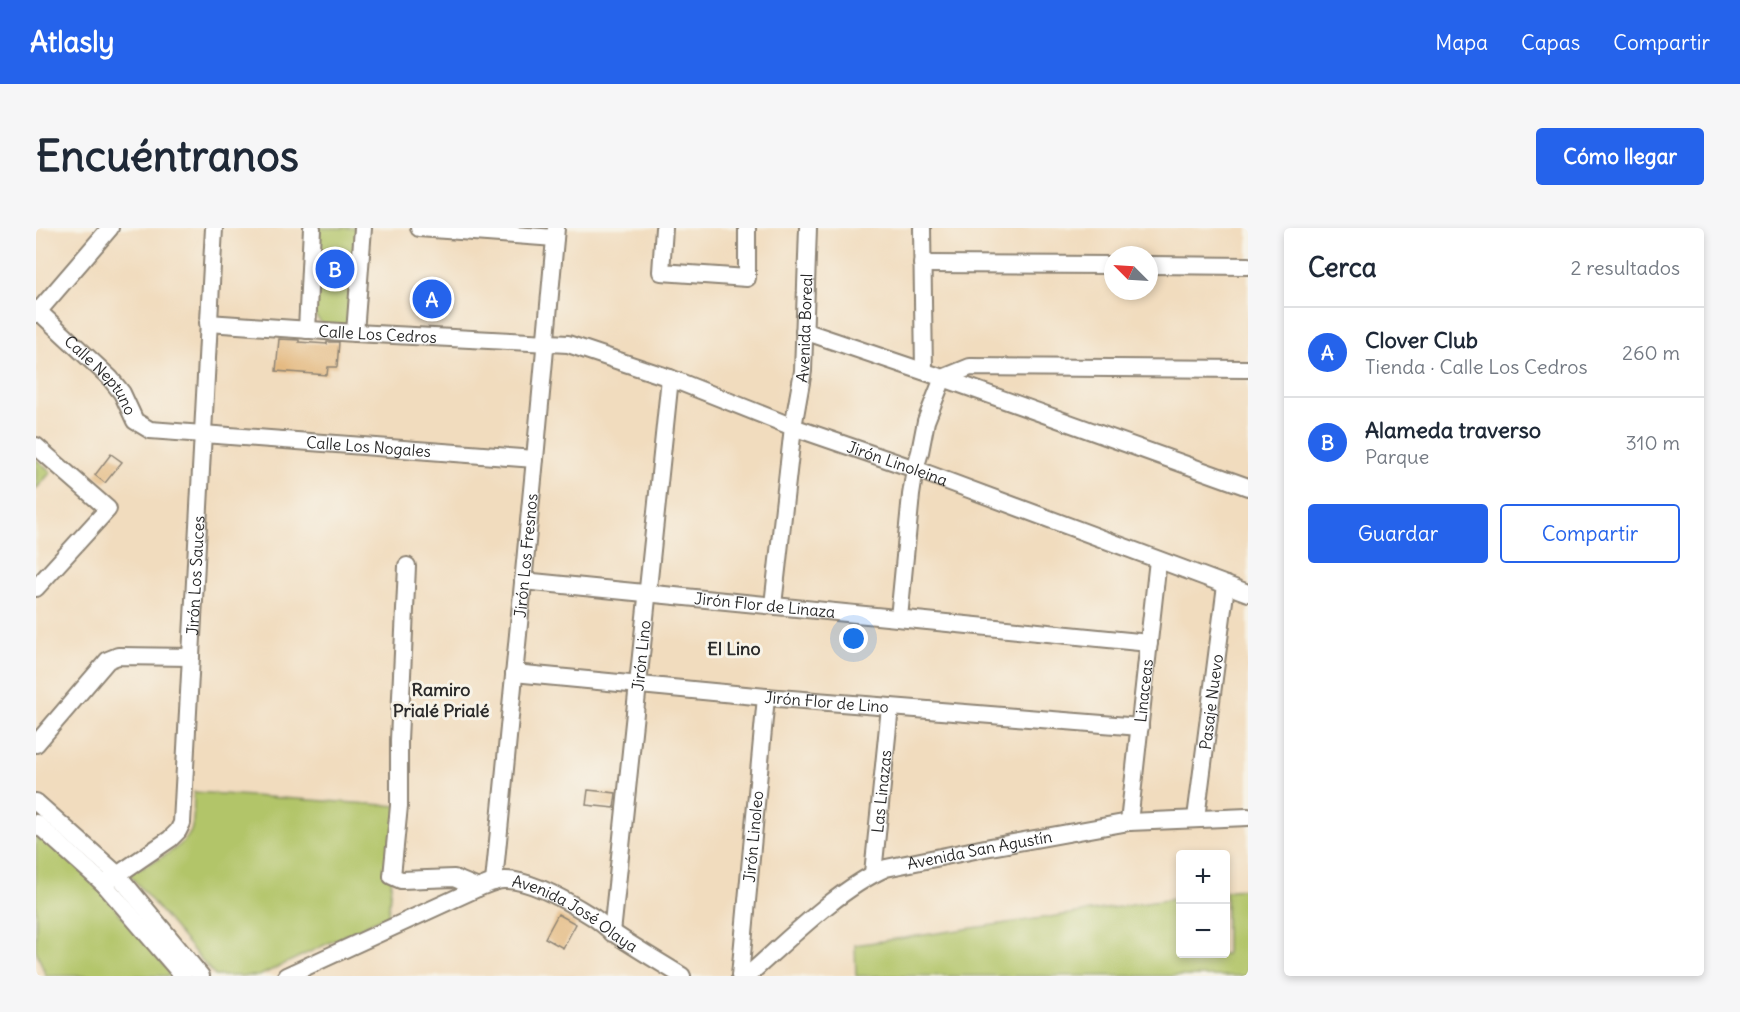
<!DOCTYPE html>
<html lang="es">
<head>
<meta charset="utf-8">
<style>
  body { margin:0; font-family:Delius,sans-serif; background:#f6f6f7; color:#1f2937 }
  .controls { position:absolute; right:18px; bottom:18px; display:grid; overflow:hidden; border-radius:6px; box-shadow:0 3px 9px #0003 }
  .controls button { width:54px; height:54px; display:grid; place-items:center; padding:0; border:0; border-bottom:2px solid #e0e1e3; background:#fff; color:#1f2937; font:30px sans-serif }
  .compass { position:absolute; left:1068px; top:18px; width:54px; height:54px; border-radius:50%; background:#fff; box-shadow:0 3px 9px #0003; rotate:294deg }
  .you { position:absolute; left:818px; top:411px; width:21px; height:21px; margin:-15px; border:4px solid #fff; border-radius:50%; background:#1a73e8; box-shadow:0 0 0 9px #1a73e833 }
  .badge { display:grid; place-items:center; width:39px; height:39px; border-radius:50%; background:#2563eb; color:#fff; font-size:20px; font-weight:700 }
  .pin { position:absolute; translate:-50% -50%; border:3px solid #fff; box-shadow:0 2px 6px #0006 }
  .list { margin:0; padding:0; list-style:none }
  h2 { display:flex; justify-content:space-between; align-items:center; height:78px; margin:0; padding:0 24px; font-size:26px }
  h2 small { font-size:20px; font-weight:400; color:#747a83 }
  .list li { display:grid; grid-template-columns:39px 1fr auto; gap:18px; align-items:center; box-sizing:border-box; height:90px; padding:0 24px; border-top:2px solid #e0e1e3 }
  .list b { display:block; font-size:22px; white-space:nowrap }
  .list p { margin:0; font-size:20px; white-space:nowrap; color:#747a83 }
  .list em { font-size:20px; font-style:normal; color:#747a83 }
  .actions { display:flex; gap:12px; padding:18px 24px }
  .actions a { flex:1; padding:14px 0; border:2px solid #2563eb; border-radius:6px; text-align:center; font-size:21px; color:#2563eb }
  .actions .main { background:#2563eb; color:#fff }
  .map { position:relative; flex:none; width:1212px; height:748px; overflow:hidden; border-radius:6px }
  header { display:flex; align-items:center; gap:36px; box-sizing:border-box; height:84px; padding:0 30px; background:#2563eb; color:#fff }
  header strong { font-size:28px }
  nav { display:flex; gap:33px; margin-inline-start:auto; font-size:21px }
  .intro { display:flex; align-items:center; justify-content:space-between; box-sizing:border-box; height:144px; padding:0 36px }
  h1 { margin:0; font-size:42px }
  .button { padding:15px 27px; border-radius:6px; background:#2563eb; color:#fff; font-size:21px; font-weight:700 }
  main { display:flex; gap:36px; padding:0 36px }
  aside { flex:1; background:#fff; border-radius:6px; box-shadow:0 3px 9px #0003 }
  .map>svg:first-child { display:block }
  .green { fill:#b2c569; stroke:#6e784a; stroke-width:1.5 }
  .building { fill:#e4ba82 }
  .lines { fill:none; stroke-linecap:round; stroke-linejoin:round }
  .minor-casing { stroke:#8e8474; stroke-width:20 }
  .minor { stroke:#fff; stroke-width:16 }
  .labels { text-anchor:middle; stroke-width:6; stroke-linejoin:round; paint-order:stroke }
  .street-label { font-size:16px; fill:#2b2b2b; stroke:#f7f3e8 }
  .neighbourhood-label { font-size:18px; font-weight:bold; fill:#2b2b2b; stroke:#f7f3e8 }
</style>
</head>
<body>
<header>
<strong>Atlasly</strong>
<nav><a>Mapa</a><a>Capas</a><a>Compartir</a></nav>
</header>
<div class="intro"><h1>Encuéntranos</h1><a class="button">Cómo llegar</a></div>
<main>
<div class="map">
<svg width="1212" height="748" viewBox="0 0 1212 748">
  <rect width="100%" height="100%" fill="#f7f3e8"/>
  <filter id="ink" filterUnits="userSpaceOnUse"><feTurbulence type="fractalNoise" baseFrequency=".0167" numOctaves="2"/><feDisplacementMap in="SourceGraphic" scale="12" xChannelSelector="R" yChannelSelector="G"/><feConvolveMatrix kernelMatrix="1 2 1 2 8 2 1 2 1" color-interpolation-filters="sRGB"/></filter>
  <filter id="wash" filterUnits="userSpaceOnUse"><feTurbulence type="fractalNoise" baseFrequency=".008" numOctaves="4" result="noise"/><feDisplacementMap in="SourceGraphic" scale="24" xChannelSelector="R" yChannelSelector="G"/><feGaussianBlur stdDeviation="1.35" result="paint"/><feColorMatrix in="noise" values="0 0 0 0 0 0 0 0 0 0 0 0 0 0 0 0 0 1.4 0 .05"/><feComposite in="paint" operator="in"/></filter>
  <g filter="url(#wash)">
    <rect width="100%" height="100%" fill="#f1dcbe"/>
    <g class="green">
      <path d="M281,0H322L316,85L310,97L286,96L277,85Z"/>
      <path d="M0,231L15,244L0,261Z"/>
      <path d="M158,564L363,578L352,687L223,748H179L93,646C111,636 147,622 155,603C159,592 157,576 158,564Z"/>
      <path d="M0,602L54,651L137,748H10L0,722Z"/>
      <path d="M1212,660V748H820L819,717L1144,670V726H1190V663Z"/>
    </g>
    <g id="blocks">
      <g class="building">
        <path d="M388,54L406,55L403,88L386,87Z"/>
        <path d="M243,111L263,112V114L291,116V114H303L301,139H292L291,147L240,143Z"/>
        <path d="M75,226L86,234L69,255L59,247Z"/>
        <path d="M552,562L580,565L578,580L550,577Z"/>
        <path d="M522,686L540,696L527,720L509,710Z"/>
      </g>
    </g>
  </g>
  <g filter="url(#ink)">
    <use href="#blocks" fill-opacity="0" stroke="#8e8474" stroke-width="1.5"/>
    <g class="lines">
      <defs>
        <g id="minor">
          <path d="M383,0L519,10"/>
          <path d="M628,0L625,44L711,50V0"/>
          <path d="M886,0L888,143"/>
          <path d="M886,36L1077,37"/>
          <path d="M1113,37L1212,38"/>
          <path id="s1" d="M0,81L74,150L86,165L99,193L114,202L499,231"/>
          <path d="M0,86L74,0"/>
          <path id="s2" d="M172,95L319,105L532,116L634,150L757,199L879,241L1212,365"/>
          <path d="M271,102L276,0"/>
          <path d="M768,103L907,150L1212,259"/>
          <path d="M319,105L327,0"/>
          <path d="M0,218L72,281L0,360"/>
          <path d="M371,338L363,512V578L356,648L365,652L418,650L442,660"/>
          <path id="s3" d="M487,353L1113,415"/>
          <path id="s4" d="M737,377L757,199L767,143L772,0"/>
          <path d="M863,390L875,267L879,241L884,224L890,193L907,150L934,139L1212,141"/>
          <path id="s5" d="M478,445L730,469L1104,499"/>
          <path d="M0,516L72,432L82,428L155,429"/>
          <path d="M0,574L81,646L165,748"/>
          <path id="s6" d="M1160,590L1190,357"/>
          <path id="s7" d="M1093,594L1122,332"/>
          <path d="M0,595L68,656L147,748"/>
          <path id="s8" d="M837,645L854,479"/>
          <path id="s9" d="M458,654L499,231L520,0"/>
          <path id="s10" d="M68,656L134,611L142,603L146,595L178,0"/>
          <path id="s11" d="M576,705L634,150"/>
          <path id="s12" d="M250,748L442,660C450,657 459,652 468,652C494,651 535,675 557,689C565,694 571,701 579,706C601,721 624,734 646,748"/>
          <path id="s13" d="M704,748L730,469"/>
          <path id="s14" d="M711,748C751,713 802,661 850,640L949,620L1093,594L1212,589"/>
        </g>
      </defs>
      <use href="#minor" class="minor-casing"/>
      <use href="#minor" class="minor"/>
    </g>
  </g>
  <g class="labels">
    <g class="street-label">
      <text dy="6" stroke="none"><textPath href="#s4" startOffset="279">Avenida Boreal</textPath></text>
      <text dy="6" stroke="none"><textPath href="#s2" startOffset="170">Calle Los Cedros</textPath></text>
      <text dy="6" stroke="none"><textPath href="#s1" startOffset="93">Calle Neptuno</textPath></text>
      <text dy="6" stroke="none"><textPath href="#s1" startOffset="388">Calle Los Nogales</textPath></text>
      <text dy="6" stroke="none"><textPath href="#s2" startOffset="711">Jirón Linoleina</textPath></text>
      <text dy="6" stroke="none"><textPath href="#s9" startOffset="328">Jirón Los Fresnos</textPath></text>
      <text dy="6" stroke="none"><textPath href="#s10" startOffset="348">Jirón Los Sauces</textPath></text>
      <text dy="6" stroke="none"><textPath href="#s3" startOffset="243">Jirón Flor de Linaza</textPath></text>
      <text dy="6" stroke="none"><textPath href="#s11" startOffset="279">Jirón Lino</textPath></text>
      <text dy="6" stroke="none"><textPath href="#s7" startOffset="132">Linaceas</textPath></text>
      <text dy="6" stroke="none"><textPath href="#s5" startOffset="314">Jirón Flor de Lino</textPath></text>
      <text dy="6" stroke="none"><textPath href="#s6" startOffset="117">Pasaje Nuevo</textPath></text>
      <text dy="6" stroke="none"><textPath href="#s8" startOffset="82">Las Linazas</textPath></text>
      <text dy="6" stroke="none"><textPath href="#s13" startOffset="140">Jirón Linoleo</textPath></text>
      <text dy="6" stroke="none"><textPath href="#s14" startOffset="272">Avenida San Agustín</textPath></text>
      <text dy="6" stroke="none"><textPath href="#s12" startOffset="318">Avenida José Olaya</textPath></text>
    </g>
    <g class="neighbourhood-label">
      <text x="698" y="427">El Lino</text>
      <text x="405" y="468">Ramiro<tspan x="405" dy="21">Prialé Prialé</tspan></text>
    </g>
  </g>
</svg>
<div class="controls">
<button>+</button>
<button>−</button>
</div>
<svg class="compass" viewBox="-18 -18 36 36"><path d="M0-13l5 13h-10z" fill="#e53935"/><path d="M0 13l5-13h-10z" fill="#747a83"/></svg>
<div class="you"></div>
<div class="pin badge" style="left:396px;top:71px">A</div>
<div class="pin badge" style="left:299px;top:41px">B</div>
</div>
<aside>
<h2>Cerca<small>2 resultados</small></h2>
<ul class="list">
<li><span class="badge">A</span><div><b>Clover Club</b><p>Tienda · Calle Los Cedros</p></div><em>260 m</em></li>
<li><span class="badge">B</span><div><b>Alameda traverso</b><p>Parque</p></div><em>310 m</em></li>
</ul>
<div class="actions"><a class="main">Guardar</a><a>Compartir</a></div>
</aside>
</main>
</body>
</html>
